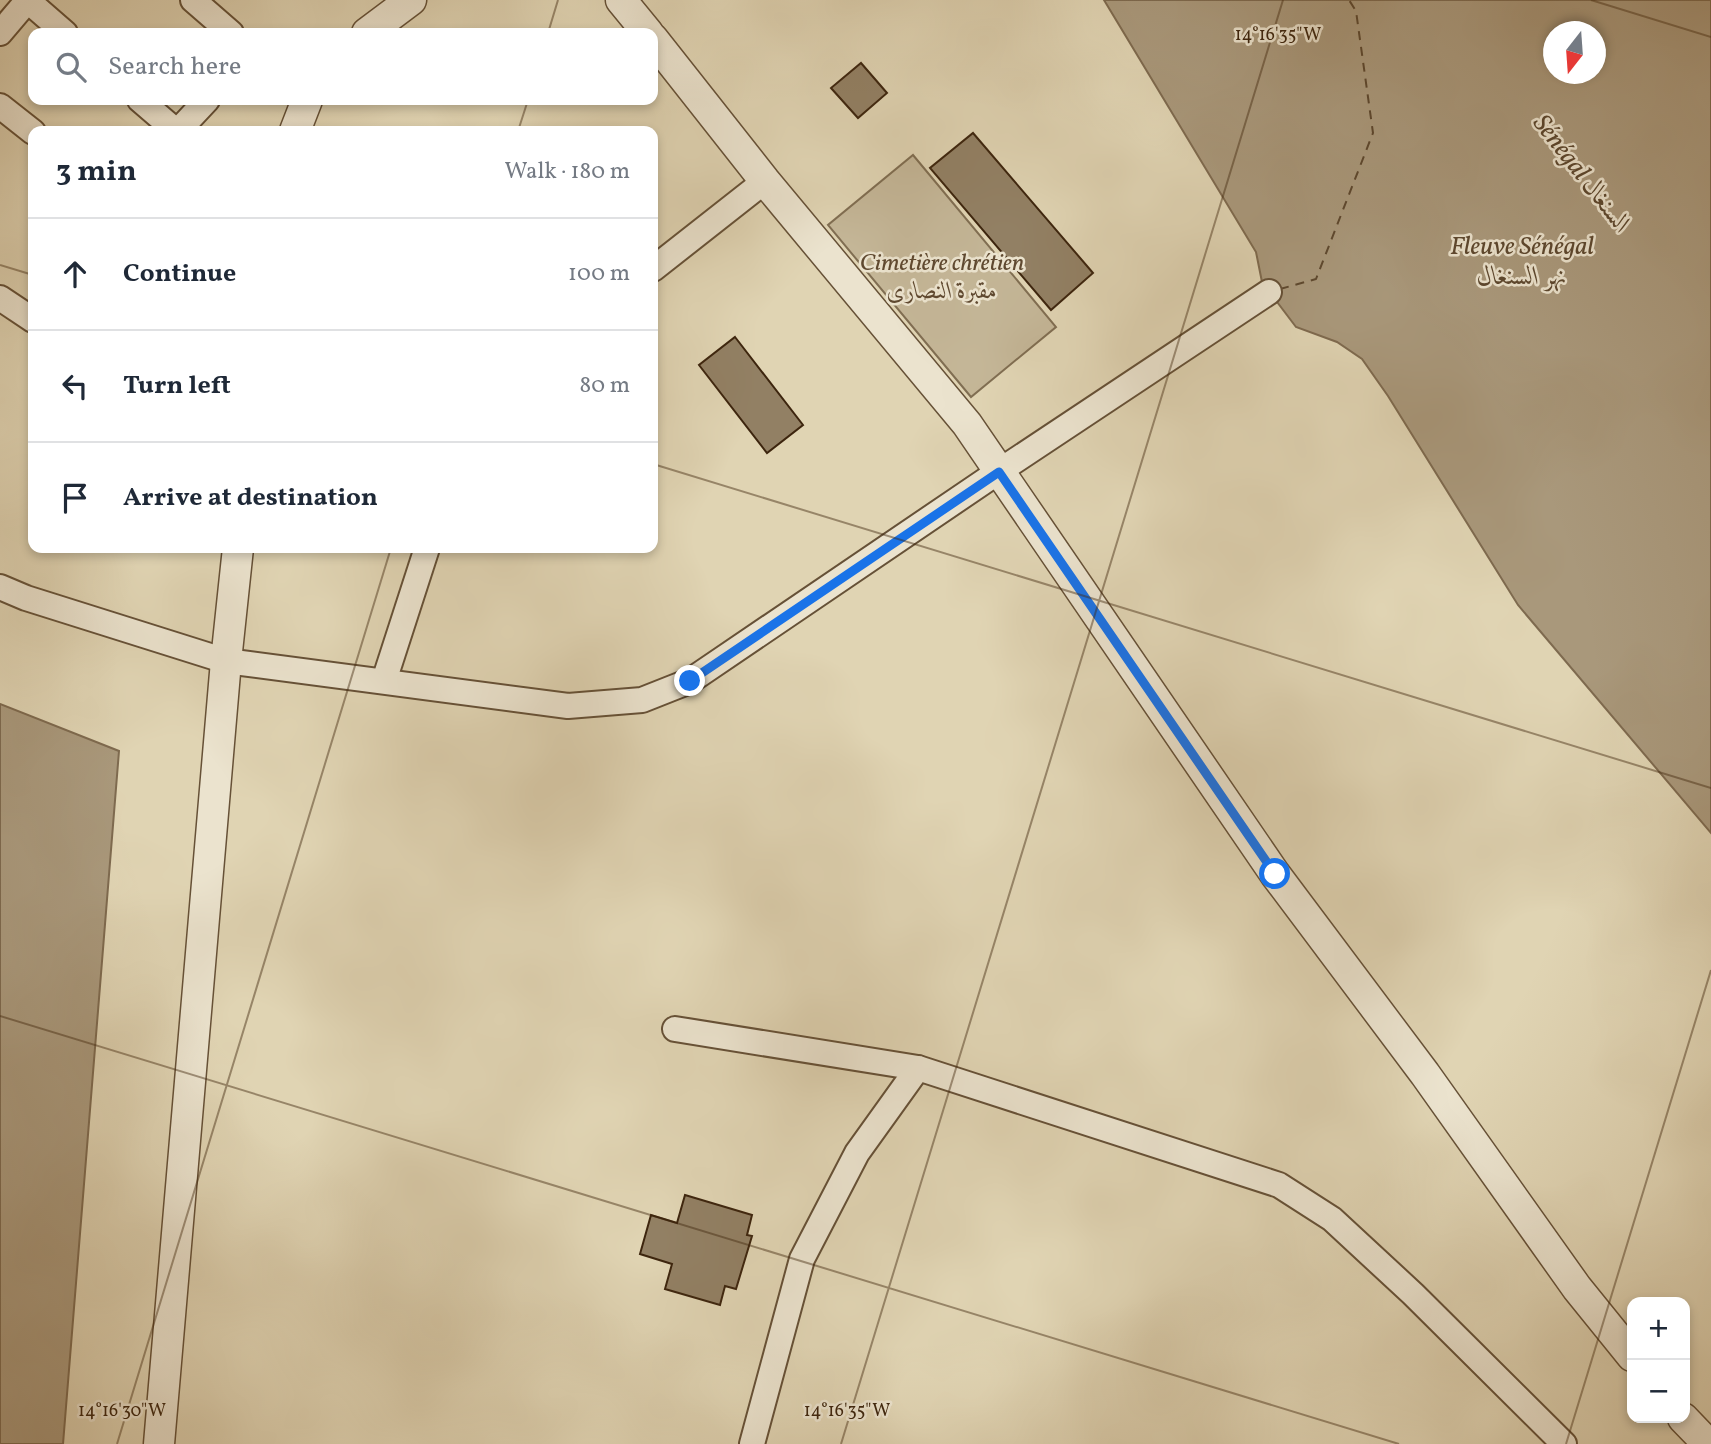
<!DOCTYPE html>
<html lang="en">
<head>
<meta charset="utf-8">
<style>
  body { margin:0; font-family:Vollkorn,Amiri,serif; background:#f2f2f3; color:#1f2937 }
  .controls { position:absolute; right:21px; bottom:21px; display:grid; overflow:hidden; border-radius:14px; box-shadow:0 4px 10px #0003 }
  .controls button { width:63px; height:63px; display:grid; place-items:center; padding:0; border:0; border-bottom:2px solid #e0e1e3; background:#fff; color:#1f2937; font:35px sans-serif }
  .compass { position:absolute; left:1543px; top:21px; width:63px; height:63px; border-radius:50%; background:#fff; box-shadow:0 4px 10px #0003; rotate:197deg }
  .stop { position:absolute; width:21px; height:21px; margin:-16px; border:5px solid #1a73e8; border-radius:50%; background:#fff }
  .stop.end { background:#1a73e8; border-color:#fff; box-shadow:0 2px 7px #0008 }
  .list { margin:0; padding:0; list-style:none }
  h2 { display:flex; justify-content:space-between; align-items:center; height:91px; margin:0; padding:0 28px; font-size:30px }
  h2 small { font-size:23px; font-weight:400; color:#747a83 }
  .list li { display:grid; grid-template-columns:46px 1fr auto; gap:21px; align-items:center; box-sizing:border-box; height:112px; padding:0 28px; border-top:2px solid #e0e1e3 }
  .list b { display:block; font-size:26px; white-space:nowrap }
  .list em { font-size:23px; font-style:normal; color:#747a83 }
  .icon { flex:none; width:38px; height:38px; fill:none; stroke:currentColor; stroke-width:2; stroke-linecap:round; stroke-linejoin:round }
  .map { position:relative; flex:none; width:1711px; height:1444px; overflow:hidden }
  .search { position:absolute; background:#fff; box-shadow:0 4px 10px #0003; left:28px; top:28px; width:630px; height:77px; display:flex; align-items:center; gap:18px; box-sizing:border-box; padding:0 24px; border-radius:14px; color:#747a83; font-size:26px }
  .panel { position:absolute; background:#fff; box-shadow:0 4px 10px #0003; left:28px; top:126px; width:630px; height:427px; border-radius:14px }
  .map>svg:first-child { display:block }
  .green { fill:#c4b697; stroke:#806e52; stroke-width:2 }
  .water { fill:#a9987b; stroke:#7e6a4f; stroke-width:2; fill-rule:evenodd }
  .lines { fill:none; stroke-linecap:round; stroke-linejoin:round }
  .ferry { stroke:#5d482f; stroke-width:2; stroke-dasharray:9 7; stroke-linecap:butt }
  .building { fill:#928064; stroke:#3d250e; stroke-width:2 }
  .minor-casing { stroke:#665137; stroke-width:28 }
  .tertiary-casing { stroke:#665137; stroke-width:33 }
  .minor { stroke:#ebe3ce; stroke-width:24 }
  .tertiary { stroke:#ebe3ce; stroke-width:30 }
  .route { stroke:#1a73e8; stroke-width:9 }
  .ticks { fill:none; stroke:#3d250e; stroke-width:2; stroke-opacity:0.45 }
  .labels { text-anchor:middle; stroke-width:5; stroke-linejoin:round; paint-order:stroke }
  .park-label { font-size:24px; font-style:italic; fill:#5f4930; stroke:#ebe3ce }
  .water-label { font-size:26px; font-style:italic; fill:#5d482f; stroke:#ebe3ce }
  .ticks-label { font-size:18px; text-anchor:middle; fill:#3d250e; stroke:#ebe3ce; stroke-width:5; stroke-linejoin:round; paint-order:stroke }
</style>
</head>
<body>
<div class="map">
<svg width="1711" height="1444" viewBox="0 0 1711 1444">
  <rect width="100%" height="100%" fill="#e0d4b3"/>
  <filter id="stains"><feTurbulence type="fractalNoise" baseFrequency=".00286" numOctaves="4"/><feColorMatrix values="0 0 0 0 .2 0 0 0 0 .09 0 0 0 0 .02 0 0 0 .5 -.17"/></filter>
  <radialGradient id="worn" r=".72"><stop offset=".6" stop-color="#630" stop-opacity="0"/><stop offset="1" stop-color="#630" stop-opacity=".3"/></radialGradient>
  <path class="green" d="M913,155L1056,327L971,397L828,225Z"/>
  <g class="water">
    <path d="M1104,0H1711V833L1518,605L1388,396L1362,359L1337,342L1296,327L1262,282L1256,252ZM1554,32H1596V74H1554Z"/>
    <path d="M0,704L119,751L63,1444H0Z"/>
  </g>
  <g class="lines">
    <path class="ferry" d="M1280,289L1316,279L1373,133L1356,11L1349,0"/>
  </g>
  <g class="building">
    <path d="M861,63L887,93L858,118L831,88Z"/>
    <path d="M973,133L1093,273L1051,310L930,168Z"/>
    <path d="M735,337L803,425L767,453L699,365Z"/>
    <path d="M685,1195L752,1215L747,1235L752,1236L736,1289L725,1286L720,1305L665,1289L672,1264L640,1254L651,1215L677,1223Z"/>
  </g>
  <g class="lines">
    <defs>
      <g id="minor">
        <path d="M27,0L65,33"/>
        <path d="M193,0L231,33"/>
        <path d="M0,33L28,0"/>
        <path d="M140,100L176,131"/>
        <path d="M0,106L33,132"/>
        <path d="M178,131L207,100"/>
        <path d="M653,269L765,181"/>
        <path d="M0,298L33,320"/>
        <path d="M0,587L26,598L226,661L568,706L642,700L690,681L998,472L1269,292"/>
        <path d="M384,681L427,548"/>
        <path d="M675,1029L918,1068L1279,1185L1332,1219L1413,1294L1564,1444"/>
        <path d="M752,1444L802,1259L857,1153L918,1068"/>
      </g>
      <g id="tertiary">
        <path d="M621,0L648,33"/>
        <path d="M367,33L411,0"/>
        <path d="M653,39L765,181L967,424L1275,874L1425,1074L1577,1288L1632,1356"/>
        <path d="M295,131L307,100"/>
        <path d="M1683,1418L1708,1444"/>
        <path d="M159,1444L226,661L238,548"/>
      </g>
    </defs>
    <use href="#minor" class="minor-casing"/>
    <use href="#tertiary" class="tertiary-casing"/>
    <use href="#minor" class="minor"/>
    <use href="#tertiary" class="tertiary"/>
  </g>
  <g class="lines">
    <path class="route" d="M690,681L999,472L1275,874"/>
  </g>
  <path class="ticks" d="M1591,0L1711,37M548,33L558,0M518,131L528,100M0,265L33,275M653,464L1711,788M0,1016L1399,1444M117,1444L391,548M841,1444L1283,0M1566,1444L1711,970"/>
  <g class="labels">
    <g class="park-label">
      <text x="942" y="270">Cimetière chrétien<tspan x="942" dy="28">مقبرة النصارى</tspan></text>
    </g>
    <g class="water-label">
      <text transform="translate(1583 173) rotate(52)" y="9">Sénégal السنغال</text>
      <text x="1522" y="254">Fleuve Sénégal<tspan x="1522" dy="30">نهر السنغال</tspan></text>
    </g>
  </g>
  <g class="ticks-label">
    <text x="1278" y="40">14°16'35"W</text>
    <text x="122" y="1416">14°16'30"W</text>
    <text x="847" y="1416">14°16'35"W</text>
  </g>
  <rect width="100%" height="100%" filter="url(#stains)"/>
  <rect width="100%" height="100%" fill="url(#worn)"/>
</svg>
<div class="controls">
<button>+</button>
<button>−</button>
</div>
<svg class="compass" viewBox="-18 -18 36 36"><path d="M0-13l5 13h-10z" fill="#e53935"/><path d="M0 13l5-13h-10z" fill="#747a83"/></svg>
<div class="stop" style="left:1275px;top:874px"></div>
<div class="stop end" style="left:690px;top:681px"></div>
<div class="search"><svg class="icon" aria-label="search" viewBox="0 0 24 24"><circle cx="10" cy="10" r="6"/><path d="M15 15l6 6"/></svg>Search here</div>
<section class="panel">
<h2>3 min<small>Walk · 180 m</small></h2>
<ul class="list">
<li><svg class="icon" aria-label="ahead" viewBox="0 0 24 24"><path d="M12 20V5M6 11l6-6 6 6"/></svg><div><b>Continue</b></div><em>100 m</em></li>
<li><svg class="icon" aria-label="left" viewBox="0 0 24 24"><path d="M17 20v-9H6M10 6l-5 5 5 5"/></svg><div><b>Turn left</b></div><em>80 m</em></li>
<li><svg class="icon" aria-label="arrive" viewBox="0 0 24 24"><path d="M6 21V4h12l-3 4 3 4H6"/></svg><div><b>Arrive at destination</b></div></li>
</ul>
</section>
</div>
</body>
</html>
